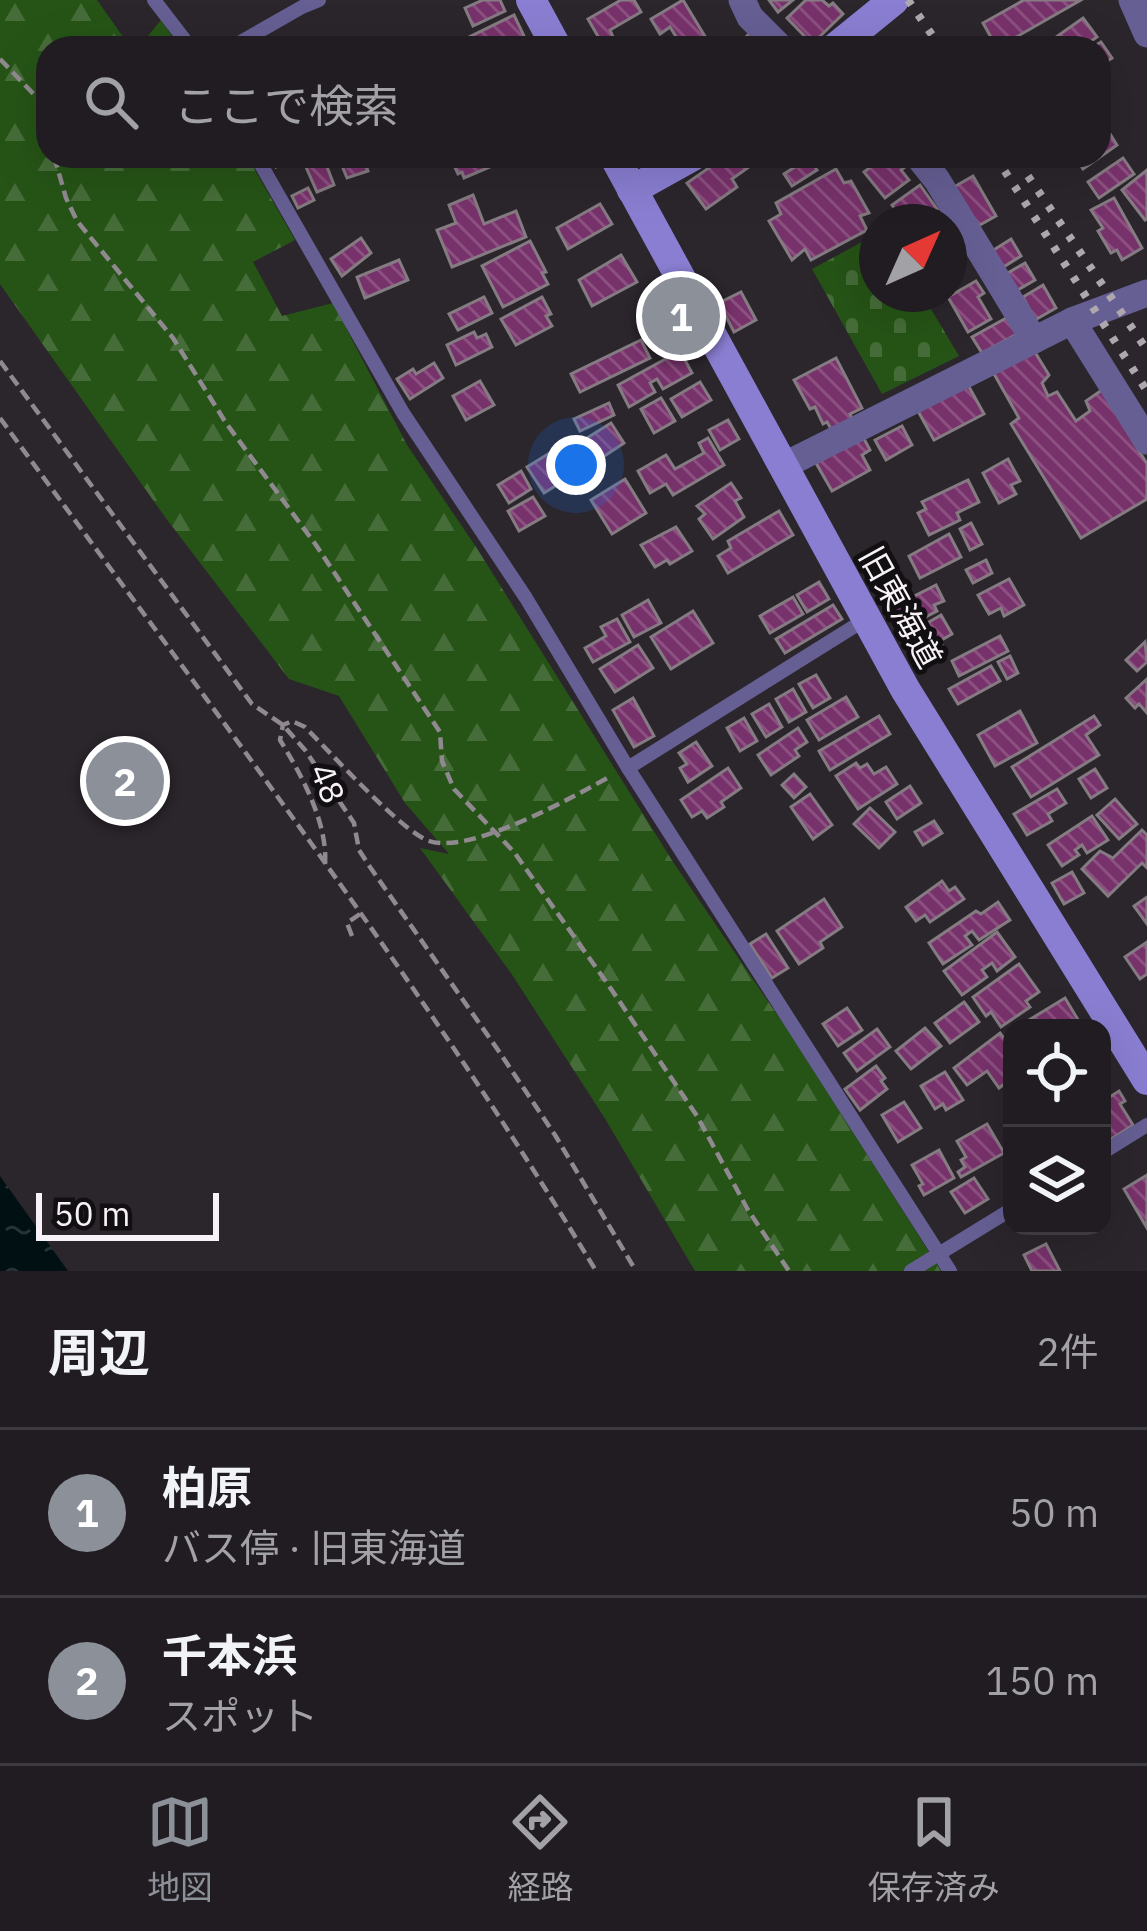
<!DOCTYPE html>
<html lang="ja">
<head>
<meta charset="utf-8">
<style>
  body { margin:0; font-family:"IBM Plex Sans","Noto Sans JP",sans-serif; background:#28252a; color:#f1f3f6 }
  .controls { position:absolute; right:36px; bottom:36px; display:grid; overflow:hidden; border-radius:24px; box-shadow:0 12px 48px #0002 }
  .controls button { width:108px; height:108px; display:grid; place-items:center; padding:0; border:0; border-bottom:3px solid #3d3a3f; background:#201c21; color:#f1f3f6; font:60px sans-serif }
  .compass { position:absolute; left:859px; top:204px; width:108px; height:108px; border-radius:50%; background:#201c21; box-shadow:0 12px 48px #0002; rotate:45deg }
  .scale { position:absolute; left:36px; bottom:30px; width:183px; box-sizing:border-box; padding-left:12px; border:6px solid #f7f2f7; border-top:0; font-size:33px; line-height:42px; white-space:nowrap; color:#f7f2f7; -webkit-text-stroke:9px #120f12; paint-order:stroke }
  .you { position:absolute; left:576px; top:465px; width:42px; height:42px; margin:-30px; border:9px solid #fff; border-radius:50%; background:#1a73e8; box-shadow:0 0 0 18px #1a73e833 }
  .badge { display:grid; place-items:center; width:78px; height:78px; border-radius:50%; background:#8c9099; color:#fff; font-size:39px; font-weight:700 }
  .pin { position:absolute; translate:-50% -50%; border:6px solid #fff; box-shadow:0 3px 12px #0006 }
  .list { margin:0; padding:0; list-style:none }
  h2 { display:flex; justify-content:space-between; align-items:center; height:156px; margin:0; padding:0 48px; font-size:51px }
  h2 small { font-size:39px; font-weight:400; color:#a2a1a5 }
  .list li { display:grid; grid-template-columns:78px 1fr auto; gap:36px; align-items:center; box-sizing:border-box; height:168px; padding:0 48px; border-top:3px solid #3d3a3f }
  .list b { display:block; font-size:45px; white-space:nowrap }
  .list p { margin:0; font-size:39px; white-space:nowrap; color:#a2a1a5 }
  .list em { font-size:39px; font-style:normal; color:#a2a1a5 }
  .icon { flex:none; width:66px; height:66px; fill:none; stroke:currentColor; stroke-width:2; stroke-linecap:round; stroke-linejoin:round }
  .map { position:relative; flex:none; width:1147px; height:1271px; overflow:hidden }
  .search { position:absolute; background:#201c21; box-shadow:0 12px 48px #0002; left:36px; right:36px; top:36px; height:132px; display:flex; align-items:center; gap:30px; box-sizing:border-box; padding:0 42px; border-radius:36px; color:#a2a1a5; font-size:45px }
  .sheet { height:492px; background:#201c21 }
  nav { display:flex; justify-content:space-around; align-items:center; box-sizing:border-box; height:168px; border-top:3px solid #3d3a3f; background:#201c21; font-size:33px; color:#a2a1a5 }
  nav a { display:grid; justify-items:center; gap:6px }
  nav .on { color:#8c9099 }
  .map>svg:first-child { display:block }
  .forest { fill:url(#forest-firs) }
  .cemetery { fill:url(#cemetery-stones) }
  .water { fill:url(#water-ripples) }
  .building { fill:url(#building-back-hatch); stroke:#857b82; stroke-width:3 }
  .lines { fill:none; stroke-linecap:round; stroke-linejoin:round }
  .path { stroke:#908a90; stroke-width:4.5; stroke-dasharray:12 6; stroke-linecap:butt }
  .service { stroke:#665f94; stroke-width:14 }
  .minor { stroke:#665f94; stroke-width:27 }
  .secondary { stroke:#8a7ed2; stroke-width:30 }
  .rail { stroke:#aea8ae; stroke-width:8; stroke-dasharray:6 12; stroke-linecap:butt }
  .labels { text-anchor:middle; stroke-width:10; stroke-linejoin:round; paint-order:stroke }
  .street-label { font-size:33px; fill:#f7f2f7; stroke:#120f12 }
</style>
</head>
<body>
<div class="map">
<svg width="1147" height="1271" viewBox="0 0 1147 1271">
  <defs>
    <pattern id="forest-firs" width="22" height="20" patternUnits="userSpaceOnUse" patternTransform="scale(3)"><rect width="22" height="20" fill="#265416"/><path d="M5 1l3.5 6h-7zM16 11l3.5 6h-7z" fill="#466d39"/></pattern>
    <pattern id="cemetery-stones" width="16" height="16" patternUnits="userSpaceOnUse" patternTransform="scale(3)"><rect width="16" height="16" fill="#265416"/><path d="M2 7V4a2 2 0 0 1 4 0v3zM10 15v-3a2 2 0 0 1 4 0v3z" fill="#466d39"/></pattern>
    <pattern id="water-ripples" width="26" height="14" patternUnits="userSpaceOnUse" patternTransform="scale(3)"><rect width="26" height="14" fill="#011012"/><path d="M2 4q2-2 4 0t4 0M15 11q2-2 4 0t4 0" fill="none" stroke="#273335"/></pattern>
    <pattern id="building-back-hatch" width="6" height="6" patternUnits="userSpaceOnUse" patternTransform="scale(3)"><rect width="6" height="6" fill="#78326b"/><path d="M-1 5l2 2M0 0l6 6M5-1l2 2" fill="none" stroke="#8c5081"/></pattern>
  </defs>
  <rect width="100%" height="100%" fill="#2b252c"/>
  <g class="forest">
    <path d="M0,0H97L131,48H48V156H247L295,240L253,262L282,316L333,303L407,445L478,550L673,862L791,1035L941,1271H695L604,1117L511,973L420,848L449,854L405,803L339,696L289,679L165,517L0,284Z"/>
    <path d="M161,20L180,48H138Z"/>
  </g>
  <path class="cemetery" d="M877,234V294H922L959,356L882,394L812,269Z"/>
  <path class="water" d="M0,1176L68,1271H0Z"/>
  <g class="building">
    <path d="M483,0H500L505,11L473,26L465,8Z"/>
    <path d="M621,0H634L641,12L610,30L614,39L603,45L588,19Z"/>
    <path d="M683,0L712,48H683L670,27L660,34L651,19Z"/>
    <path d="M769,0H793L778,12Z"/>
    <path d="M806,0H822L829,6L833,3L843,14L812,44L787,18Z"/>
    <path d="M1024,0H1081L997,48L983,23Z"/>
    <path d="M514,15L525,38L504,48H467L463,40Z"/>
    <path d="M1083,18L1097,37L1081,48H1054L1049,42Z"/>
    <path d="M752,31L768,48H735Z"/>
    <path d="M1101,42L1112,58L1099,66V48H1091Z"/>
    <path d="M1107,129L1117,145L1083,169L1074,156H1099V134Z"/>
    <path d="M272,156H303L276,167Z"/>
    <path d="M338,156H363L368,171L347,178Z"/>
    <path d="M459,156H502L504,161L464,178L462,172L458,174L452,161Z"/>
    <path d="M726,156H741L749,167L732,179L737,187L706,209L687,183Z"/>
    <path d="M885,156H904L909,164L901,170L909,180L885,198L864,172Z"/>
    <path d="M809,158L817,170L792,186L784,174Z"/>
    <path d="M1123,158L1134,174L1099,198L1088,182Z"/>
    <path d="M324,159L334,185L317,192L306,167Z"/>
    <path d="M836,169L844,183L851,181L869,213L860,216L867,230L811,260L805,249L792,260L769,221L781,214L776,203Z"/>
    <path d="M1147,170V219L1145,220L1122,190Z"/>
    <path d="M973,176L996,216L978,226L954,187Z"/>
    <path d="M920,185L937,209L931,213L938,222H905L892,205Z"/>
    <path d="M308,188L314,200L298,208L292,196Z"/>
    <path d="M473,195L484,224L516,211L526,237L452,267L437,230L456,223L449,205Z"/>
    <path d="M1114,198L1142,248L1122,260L1117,250L1111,253L1098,231L1103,228L1091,210Z"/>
    <path d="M600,204L612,224L568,249L557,228Z"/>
    <path d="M361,238L371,253L342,276L331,259Z"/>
    <path d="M1011,239L1021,256L1002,268L992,251Z"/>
    <path d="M530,241L546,272L542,273L548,284L503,307L482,266Z"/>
    <path d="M621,255L637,282L592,306L579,280Z"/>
    <path d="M399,260L408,280L365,298L357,277Z"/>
    <path d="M1025,263L1035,280L1016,291L1006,274Z"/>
    <path d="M976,281L984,293L978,297L991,319L968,332L948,297Z"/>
    <path d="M1043,285L1056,308L1035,320L1023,297Z"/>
    <path d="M741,292L756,320L734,332L719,303Z"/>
    <path d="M484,297L492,313L458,330L449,314Z"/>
    <path d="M542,297L551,314L546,316L552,326L516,345L501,319Z"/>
    <path d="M1008,317L1017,334L982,353L972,337Z"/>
    <path d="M474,332L477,338L486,334L492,347L456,365L447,345Z"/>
    <path d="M641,340L650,358L580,392L571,374Z"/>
    <path d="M1033,349L1049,375L1042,383L1048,396L1057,392L1076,421L1090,411L1086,401L1102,390L1147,464V499L1081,538L1011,424L1019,418L993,372Z"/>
    <path d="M680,351L692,373L663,389L657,379L650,383L655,392L629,407L618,385Z"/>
    <path d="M836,358L862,408L850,414L853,421L833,432L827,422L823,424L815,407L810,409L794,380Z"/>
    <path d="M434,363L443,378L410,399L397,379L413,369L416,374Z"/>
    <path d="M480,381L494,405L466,420L453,396Z"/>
    <path d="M700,382L711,400L682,417L671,399Z"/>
    <path d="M968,385L984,414L934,440L918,411Z"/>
    <path d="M661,398L675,421L654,433L641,409Z"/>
    <path d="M609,403L614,415L580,431L574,419Z"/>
    <path d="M728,420L739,439L720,450L709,430Z"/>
    <path d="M611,423L624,443L600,459L587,438Z"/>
    <path d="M902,426L912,445L886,460L875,440Z"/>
    <path d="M863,437L870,450L862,455L870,470L832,491L816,463Z"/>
    <path d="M578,438L593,464L570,477L554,452Z"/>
    <path d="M708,438L724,465L673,495L666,484L650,493L638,471L666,455L675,469L704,453L699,443Z"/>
    <path d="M548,454L565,480L544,493L527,467Z"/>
    <path d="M1008,459L1020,481L1011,485L1016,494L999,503L983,473Z"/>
    <path d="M521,471L531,489L509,503L498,485Z"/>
    <path d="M625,479L646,513L612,534L591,500Z"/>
    <path d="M968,480L979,502L957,513L960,520L929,535L918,513L926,509L922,502Z"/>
    <path d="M731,483L741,498L735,501L744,517L713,539L699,519L705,514L697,506Z"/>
    <path d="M533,497L545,516L519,531L508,511Z"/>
    <path d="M779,511L793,535L728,573L718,556L731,548L728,541Z"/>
    <path d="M971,523L982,544L970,550L960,529Z"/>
    <path d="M676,527L692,551L670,564L667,560L655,567L641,545Z"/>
    <path d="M949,534L961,557L920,578L909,556Z"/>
    <path d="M986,560L992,573L973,583L966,570Z"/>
    <path d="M1009,579L1024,605L1004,616L1001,608L989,614L978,595Z"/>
    <path d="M819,582L829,599L807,612L797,595Z"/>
    <path d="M936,585L944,601L934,605L937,611L904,628L893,607Z"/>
    <path d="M793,597L803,614L770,633L760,616Z"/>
    <path d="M648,600L661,623L634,637L622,615Z"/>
    <path d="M833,605L842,619L785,653L776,639Z"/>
    <path d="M693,611L713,643L671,669L651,637Z"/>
    <path d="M941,615L952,634L940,641L943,647L919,660L905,636Z"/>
    <path d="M617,619L630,642L593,662L585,648L606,636L601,627Z"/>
    <path d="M1000,636L1008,651L959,676L952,661Z"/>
    <path d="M1145,642L1147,662L1137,671L1126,660Z"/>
    <path d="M638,645L653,668L615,692L600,669Z"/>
    <path d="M1010,656L1018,673L1007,679L998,662Z"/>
    <path d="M991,666L1000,681L958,704L949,689Z"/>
    <path d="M816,675L830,698L813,708L799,684Z"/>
    <path d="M1147,679V713L1139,704L1135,708L1126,698Z"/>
    <path d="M793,689L806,712L789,722L776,699Z"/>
    <path d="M846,697L858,717L819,740L807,720Z"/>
    <path d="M633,698L654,736L634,747L613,710Z"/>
    <path d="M769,704L782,727L766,737L752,714Z"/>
    <path d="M1020,711L1037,743L995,766L978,735Z"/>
    <path d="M879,716L890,734L830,770L819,751Z"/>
    <path d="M1094,716L1100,725L1086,735L1099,755L1031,797L1012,767Z"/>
    <path d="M744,718L757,741L740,751L727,728Z"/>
    <path d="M798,728L807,742L795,750L799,756L771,775L758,755Z"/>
    <path d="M696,742L712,766L688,782L680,768L687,764L679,753Z"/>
    <path d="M856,763L860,768L867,764L874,774L886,767L897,784L858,809L836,776Z"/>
    <path d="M728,768L741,788L721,802L724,807L707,818L702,811L692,817L681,800Z"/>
    <path d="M1095,769L1107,788L1091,798L1079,779Z"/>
    <path d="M794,774L806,787L794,798L782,785Z"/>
    <path d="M910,786L921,803L897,819L886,802Z"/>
    <path d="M1057,789L1066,803L1048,814L1052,821L1027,835L1014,814Z"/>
    <path d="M810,794L832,825L813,839L791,807Z"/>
    <path d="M1115,799L1137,824L1119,839L1097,815Z"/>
    <path d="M870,808L895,832L879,848L854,824Z"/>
    <path d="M1092,816L1108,840L1087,853L1082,845L1075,850L1079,855L1062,866L1048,845Z"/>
    <path d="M934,821L942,833L923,845L915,832Z"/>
    <path d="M1142,830L1147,835V868L1142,863L1108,896L1082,869L1100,851L1113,858Z"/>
    <path d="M1072,872L1084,893L1064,904L1052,883Z"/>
    <path d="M942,881L949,891L955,887L964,899L930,922L925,915L916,921L906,907Z"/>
    <path d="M1147,897V924L1134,906Z"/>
    <path d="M824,899L842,927L820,942L823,948L799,964L777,931Z"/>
    <path d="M998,902L1010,920L979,940L972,931L965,936L972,945L943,964L929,943L976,911L981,914Z"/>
    <path d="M997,932L1015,957L997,971L992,963L982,970L987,977L962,995L944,971Z"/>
    <path d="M766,934L788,968L772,978L750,944Z"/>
    <path d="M1147,942V974L1140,979L1125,957Z"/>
    <path d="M1019,964L1039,992L1026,1001L1030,1007L1001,1027L991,1012L986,1016L973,997Z"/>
    <path d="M1065,998L1080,1023L1076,1026L1077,1028H1034L1029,1020Z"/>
    <path d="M964,1002L979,1022L950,1043L935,1023Z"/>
    <path d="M847,1008L862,1030L838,1046L823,1024Z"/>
    <path d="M925,1028L941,1046L911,1069L896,1051Z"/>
    <path d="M877,1029L890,1047L857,1071L844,1053Z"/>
    <path d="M1000,1033L1012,1049V1055L1008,1058L1012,1063V1078L999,1088L987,1071L967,1085L954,1068Z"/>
    <path d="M876,1066L885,1078L881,1081L887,1089L860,1110L845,1089Z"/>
    <path d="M945,1072L963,1100L946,1110L943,1104L935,1109L921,1086Z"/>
    <path d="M1119,1091L1125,1101L1120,1104L1133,1125L1102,1145V1102Z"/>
    <path d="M904,1102L921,1128L898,1142L882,1115Z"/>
    <path d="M987,1124L1004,1153L961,1177L958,1172L965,1167L961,1160L966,1157L957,1141Z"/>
    <path d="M939,1150L954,1178L924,1195L919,1186L923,1184L912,1165Z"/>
    <path d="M1147,1175V1228L1124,1189Z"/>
    <path d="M974,1178L988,1199L965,1213L951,1192Z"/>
    <path d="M1046,1244L1060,1271H1032L1024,1255Z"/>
  </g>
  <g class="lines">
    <g class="path">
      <path d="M0,59L45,106L48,114"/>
      <path d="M54,156L66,198L77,221L173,338L226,423L316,545L440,732L442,761L454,789L514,852L607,983L697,1116L748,1210L789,1271"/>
      <path d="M0,361L252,704L283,725L305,750L354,823L359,850L370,867L498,1050L555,1135L636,1271"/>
      <path d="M0,418C204,698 417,974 596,1271"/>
      <path d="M325,864C328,823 301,774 280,740L283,725L292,721L305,727C330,752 401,831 429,841C470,855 573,797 611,776"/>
      <path d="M352,936L347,923L360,914"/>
    </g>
    <g class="service">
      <path d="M154,0L191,48"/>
      <path d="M230,48L302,7L319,0"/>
      <path d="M256,156L403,413L526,598L628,768L950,1271"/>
      <path d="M628,768L866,619"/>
      <path d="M1102,1153L1147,1125"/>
      <path d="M911,1271L1012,1209"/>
    </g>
    <g class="minor">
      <path d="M742,0L750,17L781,48"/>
      <path d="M1132,0L1147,34"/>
      <path d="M918,156L937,180L1034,340L1072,321L1147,441"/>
      <path d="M1072,321L1147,293"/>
      <path d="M783,466L1034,340"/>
    </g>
    <g class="secondary">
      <path d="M531,0L557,48"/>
      <path d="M835,48L894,0"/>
      <path d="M614,156L905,689L1147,1080"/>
      <path d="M632,190L693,156"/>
    </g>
    <g class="rail">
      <path d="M908,0L941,48"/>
      <path d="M995,156L1147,391"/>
      <path d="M1028,176L1147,350"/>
    </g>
  </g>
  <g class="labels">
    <g class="street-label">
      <text transform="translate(901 607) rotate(61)" y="12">旧東海道</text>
      <text transform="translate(328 783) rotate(68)" y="12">48</text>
    </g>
  </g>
</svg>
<div class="controls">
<button><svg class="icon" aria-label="locate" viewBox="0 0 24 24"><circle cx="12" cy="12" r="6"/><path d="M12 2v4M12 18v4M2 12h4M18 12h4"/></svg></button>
<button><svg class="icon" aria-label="layers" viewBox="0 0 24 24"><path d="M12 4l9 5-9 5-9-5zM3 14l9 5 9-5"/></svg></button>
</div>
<svg class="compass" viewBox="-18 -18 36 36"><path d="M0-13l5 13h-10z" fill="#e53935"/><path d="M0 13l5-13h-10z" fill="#a2a1a5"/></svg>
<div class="scale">50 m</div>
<div class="you"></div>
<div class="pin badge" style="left:681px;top:316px">1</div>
<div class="pin badge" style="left:125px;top:781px">2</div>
<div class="search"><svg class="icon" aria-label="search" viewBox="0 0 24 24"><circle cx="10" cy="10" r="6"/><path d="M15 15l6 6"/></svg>ここで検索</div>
</div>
<section class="sheet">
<h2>周辺<small>2件</small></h2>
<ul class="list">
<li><span class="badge">1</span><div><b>柏原</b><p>バス停 · 旧東海道</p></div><em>50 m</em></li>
<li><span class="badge">2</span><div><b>千本浜</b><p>スポット</p></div><em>150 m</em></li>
</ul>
</section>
<nav>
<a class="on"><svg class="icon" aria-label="map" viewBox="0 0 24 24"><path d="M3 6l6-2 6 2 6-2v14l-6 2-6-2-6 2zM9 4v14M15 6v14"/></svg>地図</a>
<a><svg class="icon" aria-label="directions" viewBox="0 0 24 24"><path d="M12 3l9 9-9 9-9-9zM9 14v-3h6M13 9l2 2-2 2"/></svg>経路</a>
<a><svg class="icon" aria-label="saved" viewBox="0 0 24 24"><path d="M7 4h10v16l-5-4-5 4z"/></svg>保存済み</a>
</nav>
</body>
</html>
